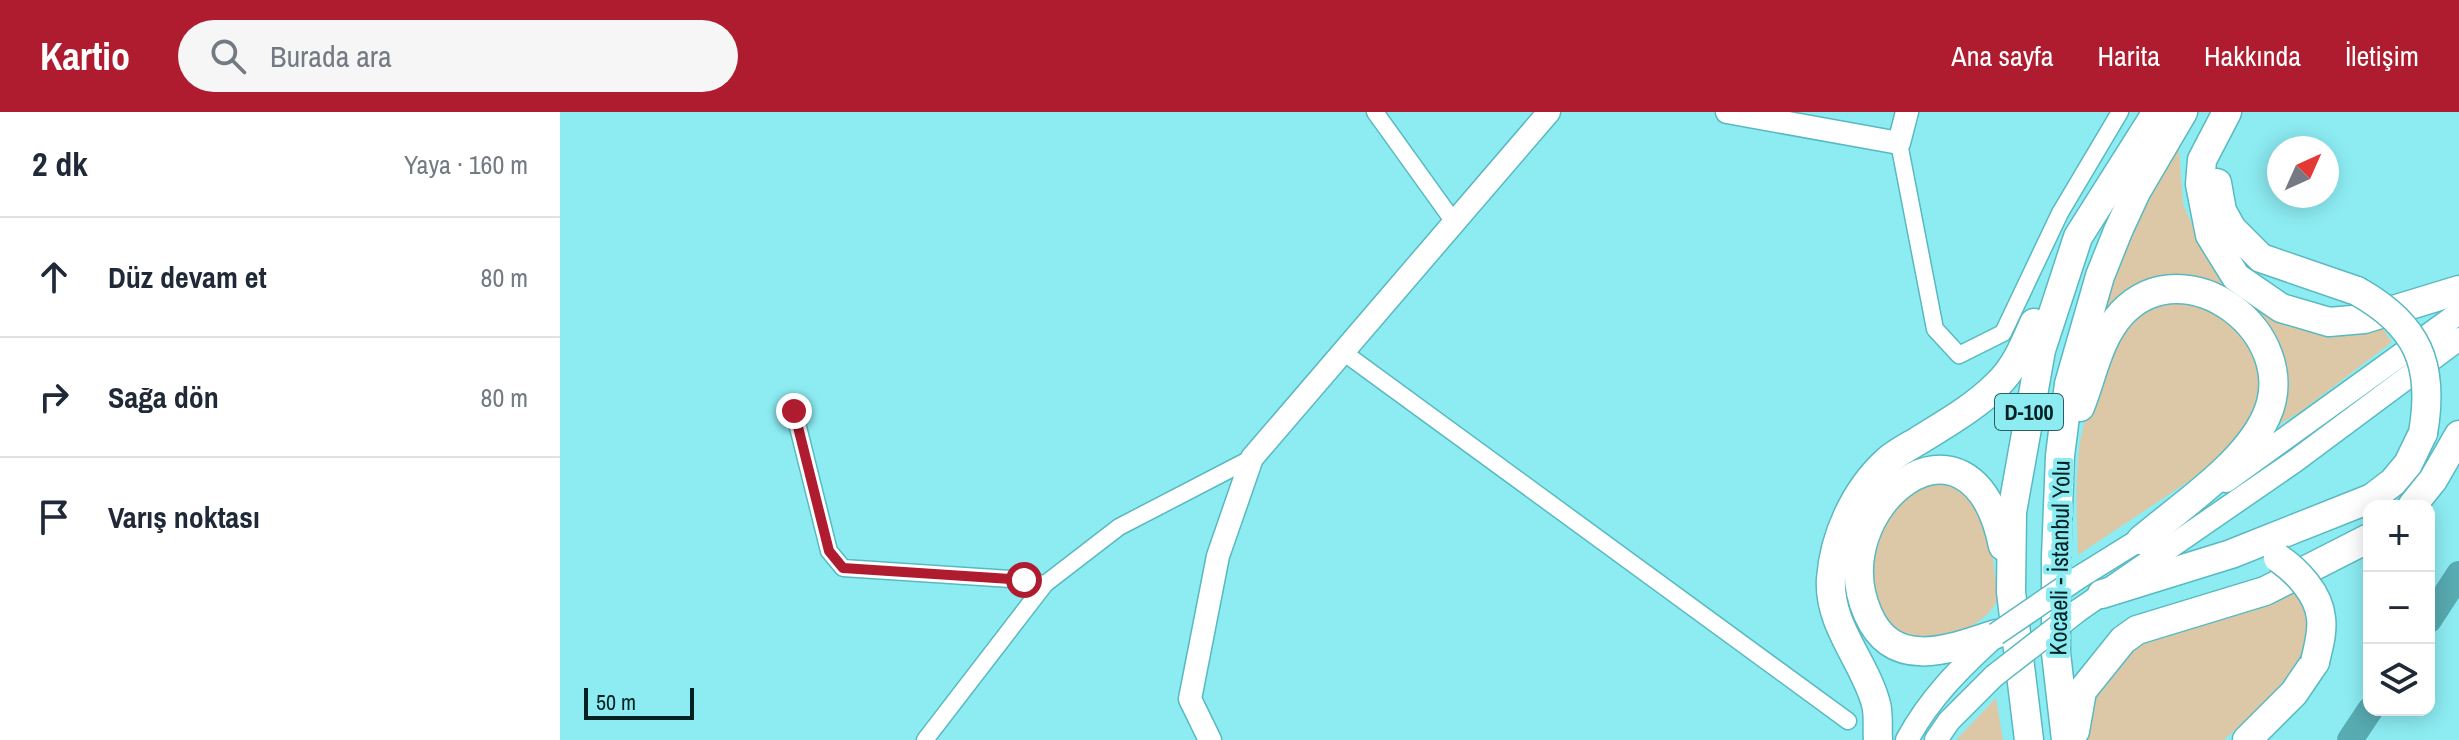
<!DOCTYPE html>
<html lang="tr">
<head>
<meta charset="utf-8">
<style>
  body { margin:0; font-family:"Archivo Narrow",sans-serif; background:#f6f6f7; color:#1f2937 }
  .controls { position:absolute; right:24px; bottom:24px; display:grid; overflow:hidden; border-radius:16px; box-shadow:0 4px 20px #0003 }
  .controls button { width:72px; height:72px; display:grid; place-items:center; padding:0; border:0; border-bottom:2px solid #e0e1e3; background:#fff; color:#1f2937; font:40px sans-serif }
  .compass { position:absolute; left:1707px; top:24px; width:72px; height:72px; border-radius:50%; background:#fff; box-shadow:0 4px 20px #0003; rotate:45deg }
  .scale { position:absolute; left:24px; bottom:20px; width:110px; box-sizing:border-box; padding-left:8px; border:4px solid #022123; border-top:0; font-size:22px; line-height:28px; white-space:nowrap; color:#022123; -webkit-text-stroke:6px #8cecf2; paint-order:stroke }
  .stop { position:absolute; width:24px; height:24px; margin:-18px; border:6px solid #b01c2f; border-radius:50%; background:#fff }
  .stop.end { background:#b01c2f; border-color:#fff; box-shadow:0 2px 8px #0008 }
  .list { margin:0; padding:0; list-style:none }
  h2 { display:flex; justify-content:space-between; align-items:center; height:104px; margin:0; padding:0 32px; font-size:34px }
  h2 small { font-size:26px; font-weight:400; color:#747a83 }
  .list li { display:grid; grid-template-columns:52px 1fr auto; gap:24px; align-items:center; box-sizing:border-box; height:120px; padding:0 32px; border-top:2px solid #e0e1e3 }
  .list b { display:block; font-size:30px; white-space:nowrap }
  .list em { font-size:26px; font-style:normal; color:#747a83 }
  .icon { flex:none; width:44px; height:44px; fill:none; stroke:currentColor; stroke-width:2; stroke-linecap:round; stroke-linejoin:round }
  .map { position:relative; flex:none; width:1899px; height:628px; overflow:hidden }
  header { display:flex; align-items:center; gap:48px; box-sizing:border-box; height:112px; padding:0 40px; background:#b01c2f; color:#fff }
  header strong { font-size:38px }
  nav { display:flex; gap:44px; margin-inline-start:auto; font-size:28px }
  .search { width:560px; height:72px; background:#f6f6f7; display:flex; align-items:center; gap:20px; box-sizing:border-box; padding:0 28px; border-radius:44px; color:#747a83; font-size:30px }
  main { display:flex }
  aside { flex:1; background:#fff }
  .map>svg:first-child { display:block }
  .green { fill:#dcc8a7 }
  .lines { fill:none; stroke-linecap:round; stroke-linejoin:round }
  .river { stroke:#57abb1; stroke-width:26 }
  .street-casing { stroke:#59b9c0; stroke-width:19 }
  .secondary-casing { stroke:#59b9c0; stroke-width:25 }
  .highway-casing { stroke:#59b9c0; stroke-width:31 }
  .street { stroke:#fff; stroke-width:16 }
  .secondary { stroke:#fff; stroke-width:22 }
  .highway { stroke:#fff; stroke-width:28 }
  .secondary-bridge-casing { stroke:#59b9c0; stroke-width:25; stroke-linecap:butt }
  .highway-bridge-casing { stroke:#59b9c0; stroke-width:31; stroke-linecap:butt }
  .secondary-bridge { stroke:#fff; stroke-width:22 }
  .highway-bridge { stroke:#fff; stroke-width:28 }
  .route { stroke:#b01c2f; stroke-width:10 }
  .labels { text-anchor:middle; stroke-width:8; stroke-linejoin:round; paint-order:stroke }
  .shield { fill:#8cecf2; stroke:#2b5e61; stroke-width:2 }
  .shield-label { font-size:22px; font-weight:bold; fill:#022123 }
  .street-label { font-size:24px; fill:#022123; stroke:#8cecf2 }
</style>
</head>
<body>
<header>
<strong>Kartio</strong>
<div class="search"><svg class="icon" aria-label="search" viewBox="0 0 24 24"><circle cx="10" cy="10" r="6"/><path d="M15 15l6 6"/></svg>Burada ara</div>
<nav><a>Ana sayfa</a><a>Harita</a><a>Hakkında</a><a>İletişim</a></nav>
</header>
<main>
<aside>
<h2>2 dk<small>Yaya · 160 m</small></h2>
<ul class="list">
<li><svg class="icon" aria-label="ahead" viewBox="0 0 24 24"><path d="M12 20V5M6 11l6-6 6 6"/></svg><div><b>Düz devam et</b></div><em>80 m</em></li>
<li><svg class="icon" aria-label="right" viewBox="0 0 24 24"><path d="M7 20v-9h11M14 6l5 5-5 5"/></svg><div><b>Sağa dön</b></div><em>80 m</em></li>
<li><svg class="icon" aria-label="arrive" viewBox="0 0 24 24"><path d="M6 21V4h12l-3 4 3 4H6"/></svg><div><b>Varış noktası</b></div></li>
</ul>
</aside>
<div class="map">
<svg width="1899" height="628" viewBox="0 0 1899 628">
  <rect width="100%" height="100%" fill="#8cecf2"/>
  <g class="green">
    <path d="M1619,36L1623,92L1642,135L1712,205L1754,219L1821,214L1832,230L1740,300L1707,320L1718,253L1621,165C1579,165 1568,182 1538,208C1560,151 1579,84 1619,36Z"/>
    <path d="M1616,188L1662,198L1699,245L1702,273L1694,301L1680,328L1629,369L1518,443C1517,408 1515,373 1519,338C1524,300 1553,216 1586,195C1593,190 1607,189 1616,188Z"/>
    <path d="M1361,369L1408,378L1429,416L1438,488L1429,501L1405,520L1359,531L1326,517L1306,457L1329,398Z"/>
    <path d="M1729,476C1734,482 1741,489 1745,496C1767,540 1693,602 1664,628H1526L1529,588L1580,528Z"/>
    <path d="M1436,586L1443,628H1397L1398,626Z"/>
  </g>
  <g class="lines">
    <g class="river">
      <path d="M1869,508L1899,462"/>
      <path d="M1790,628L1810,598"/>
    </g>
    <defs>
      <g id="street">
        <path d="M815,0L894,110"/>
        <path d="M1339,31L1375,217L1399,243L1443,221L1500,101L1560,0"/>
        <path d="M783,240L1288,609"/>
        <path d="M234,299L269,439L283,456L464,468L485,472L559,415L692,346"/>
        <path d="M365,628L485,472"/>
      </g>
      <g id="secondary">
        <path d="M1167,0L1339,31L1347,0"/>
        <path d="M1666,369L1899,201"/>
        <path d="M1518,466L1592,420"/>
        <path d="M1519,498L1735,349L1899,227"/>
        <path d="M650,628L630,587L658,444L692,346L989,0"/>
        <path d="M1347,628C1369,587 1399,557 1433,526"/>
        <path d="M1376,628L1389,609L1434,564"/>
      </g>
      <g id="highway">
        <path d="M1667,0L1642,48L1640,72L1650,123L1676,165L1721,196L1769,210L1804,207L1899,178"/>
        <path d="M1657,71L1662,99L1672,117L1701,146L1797,179"/>
        <path d="M1520,295C1533,263 1538,227 1562,201C1626,133 1744,222 1706,305C1684,353 1621,394 1581,428"/>
        <path d="M1852,394L1873,368L1899,323"/>
        <path d="M1542,482L1671,442L1812,386L1833,370L1848,352L1863,321"/>
        <path d="M1436,522C1391,537 1333,560 1308,502C1261,396 1411,276 1443,434"/>
        <path d="M1515,619L1522,579L1563,528L1577,518L1705,479L1809,426"/>
        <path d="M1318,628C1317,616 1319,603 1316,592C1305,550 1268,513 1271,467C1274,424 1295,378 1327,349C1336,341 1348,335 1358,329C1385,312 1414,296 1437,273C1455,256 1464,234 1474,211"/>
        <path d="M1469,628L1451,480L1452,400L1481,238L1518,125L1597,0"/>
        <path d="M1506,628L1496,541V445L1500,344L1509,272L1540,164L1558,119L1576,80L1623,0"/>
        <path d="M1687,628L1734,581L1755,550"/>
      </g>
    </defs>
    <use href="#street" class="street-casing"/>
    <use href="#secondary" class="secondary-casing"/>
    <use href="#highway" class="highway-casing"/>
    <use href="#street" class="street"/>
    <use href="#secondary" class="secondary"/>
    <use href="#highway" class="highway"/>
    <defs>
      <g id="secondary-bridge">
        <path d="M1436,522L1518,466"/>
        <path d="M1434,564L1519,498"/>
      </g>
      <g id="highway-bridge">
        <path d="M1797,179C1858,213 1875,253 1863,321"/>
        <path d="M1718,446C1737,459 1759,482 1761,506C1763,521 1758,536 1755,550"/>
      </g>
    </defs>
    <use href="#secondary-bridge" class="secondary-bridge-casing"/>
    <use href="#highway-bridge" class="highway-bridge-casing"/>
    <use href="#secondary-bridge" class="secondary-bridge"/>
    <use href="#highway-bridge" class="highway-bridge"/>
  </g>
  <g class="lines">
    <path class="route" d="M234,299L269,439L283,456L464,468"/>
  </g>
  <g class="labels">
    <rect class="shield" x="1435" y="282" width="68" height="36" rx="6"/>
    <g class="shield-label">
      <text x="1469" y="308">D-100</text>
    </g>
    <g class="street-label">
      <text transform="translate(1500 446) rotate(-89)" y="8">Kocaeli - İstanbul Yolu</text>
    </g>
  </g>
</svg>
<div class="controls">
<button>+</button>
<button>−</button>
<button><svg class="icon" aria-label="layers" viewBox="0 0 24 24"><path d="M12 4l9 5-9 5-9-5zM3 14l9 5 9-5"/></svg></button>
</div>
<svg class="compass" viewBox="-18 -18 36 36"><path d="M0-13l5 13h-10z" fill="#e53935"/><path d="M0 13l5-13h-10z" fill="#747a83"/></svg>
<div class="scale">50 m</div>
<div class="stop" style="left:464px;top:468px"></div>
<div class="stop end" style="left:234px;top:299px"></div>
</div>
</main>
</body>
</html>
